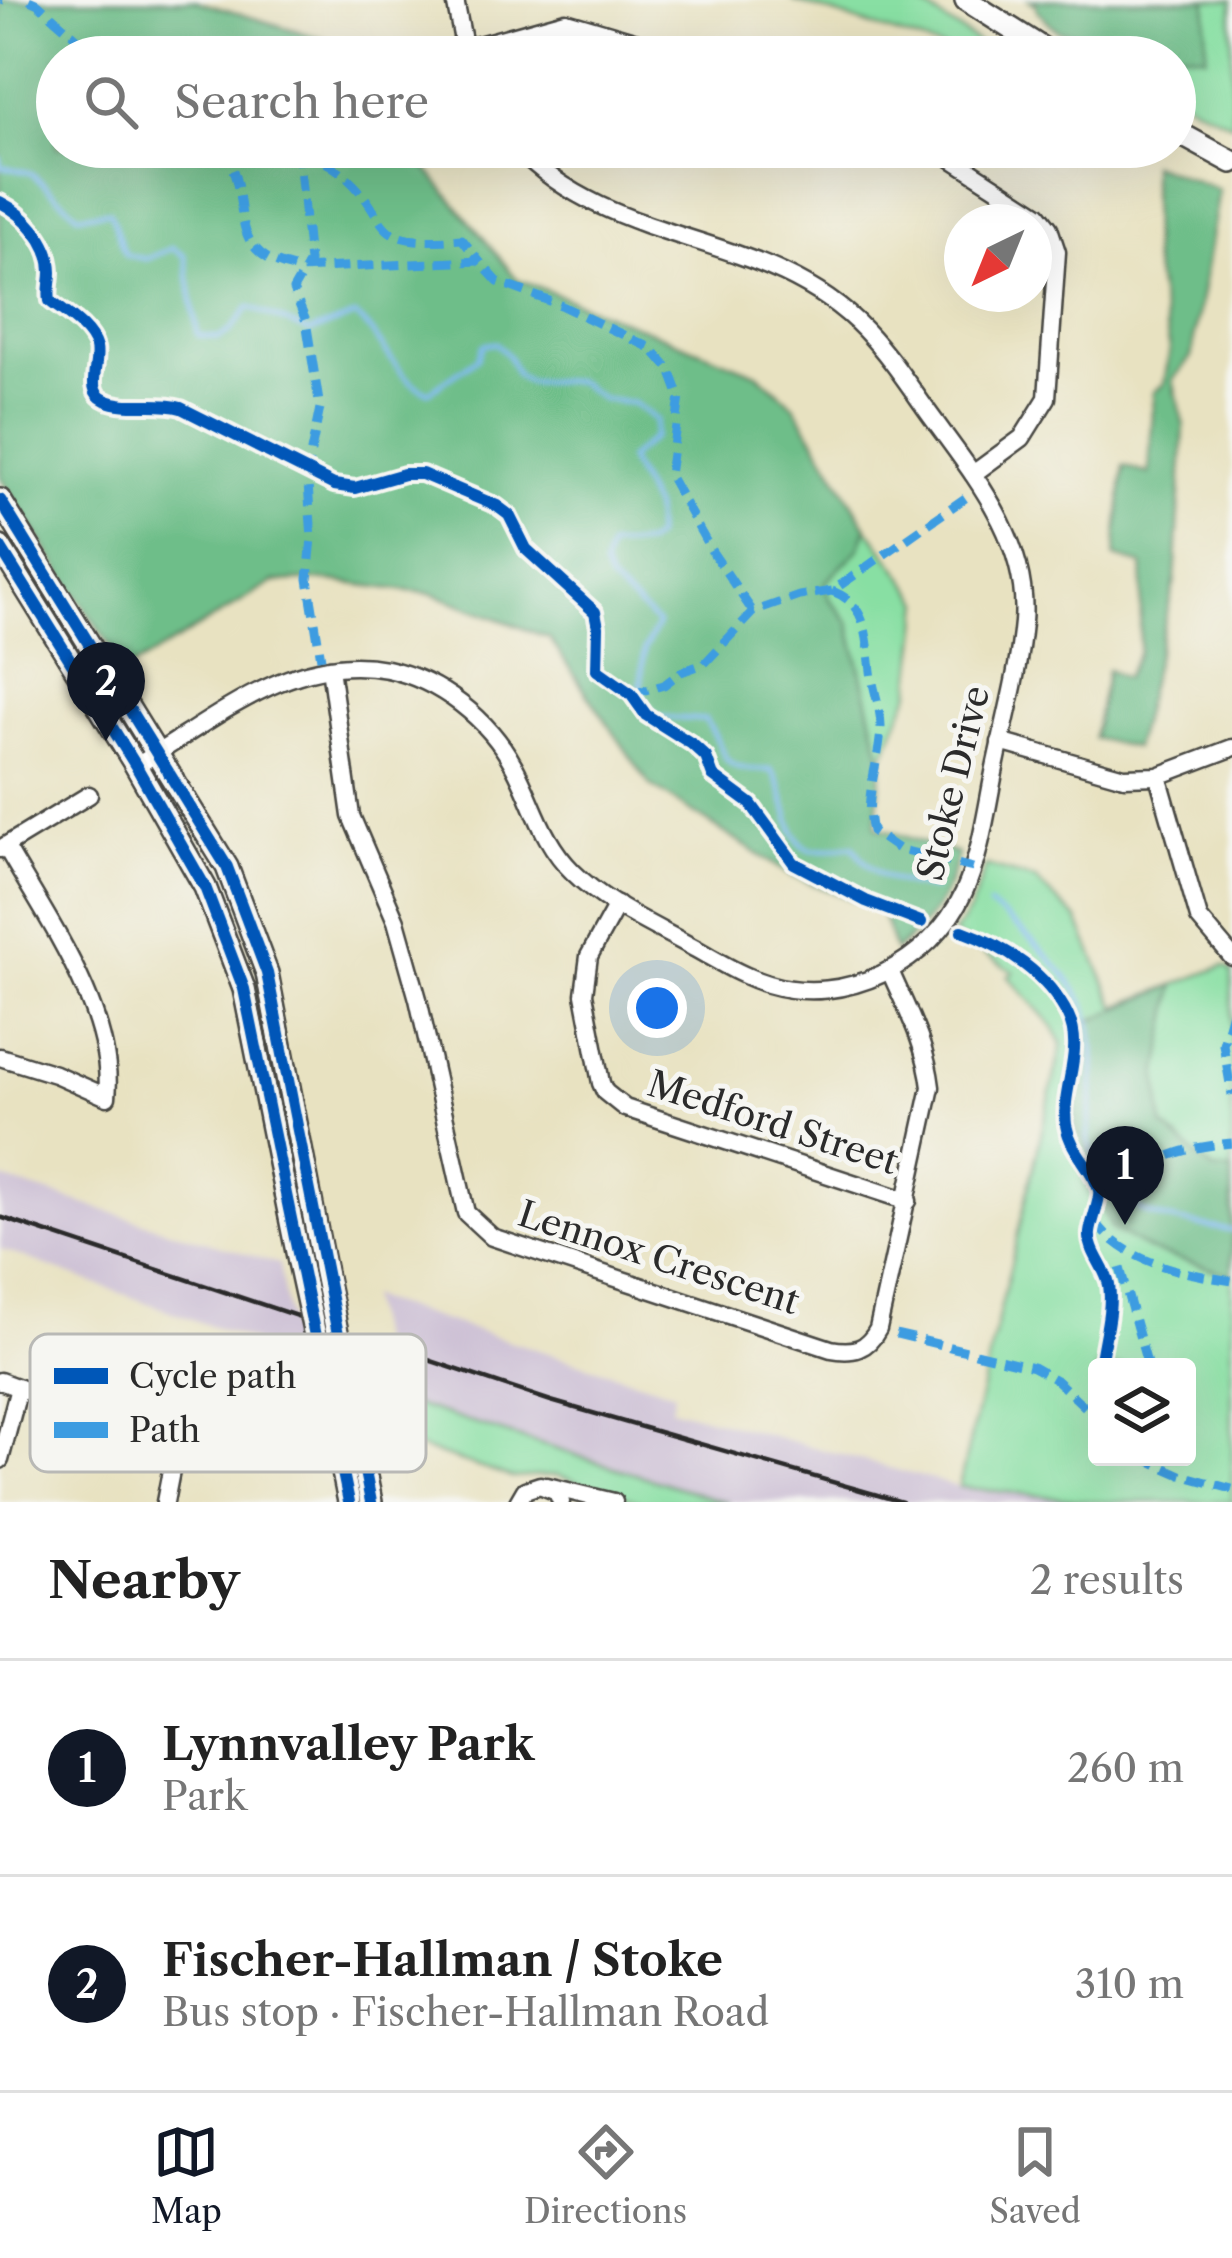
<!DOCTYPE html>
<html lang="en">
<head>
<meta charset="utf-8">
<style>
  body { margin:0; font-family:"Libre Caslon Text",serif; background:#f2f2f2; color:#222 }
  .controls { position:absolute; right:36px; bottom:36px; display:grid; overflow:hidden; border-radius:12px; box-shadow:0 12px 48px #0002 }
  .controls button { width:108px; height:108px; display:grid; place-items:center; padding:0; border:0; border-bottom:3px solid #e0e0e0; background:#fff; color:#222; font:60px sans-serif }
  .compass { position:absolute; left:944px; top:204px; width:108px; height:108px; border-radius:50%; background:#fff; box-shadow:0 12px 48px #0002; rotate:223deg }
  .you { position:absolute; left:657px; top:1008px; width:42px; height:42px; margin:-30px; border:9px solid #fff; border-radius:50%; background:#1a73e8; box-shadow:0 0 0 18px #1a73e833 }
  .badge { display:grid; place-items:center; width:78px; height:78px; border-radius:50%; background:#111827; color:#fff; font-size:39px; font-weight:700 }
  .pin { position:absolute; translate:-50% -99px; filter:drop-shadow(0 3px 6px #0008) }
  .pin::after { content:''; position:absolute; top:63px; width:42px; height:36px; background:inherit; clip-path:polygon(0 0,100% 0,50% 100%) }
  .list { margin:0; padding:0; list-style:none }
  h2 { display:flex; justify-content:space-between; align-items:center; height:156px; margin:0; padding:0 48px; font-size:51px }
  h2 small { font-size:39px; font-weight:400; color:#767676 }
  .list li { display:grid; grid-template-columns:78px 1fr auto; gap:36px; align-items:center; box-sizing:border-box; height:216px; padding:0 48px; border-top:3px solid #e0e0e0 }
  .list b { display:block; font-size:45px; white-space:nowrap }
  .list p { margin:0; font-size:39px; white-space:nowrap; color:#767676 }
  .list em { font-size:39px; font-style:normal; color:#767676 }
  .icon { flex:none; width:66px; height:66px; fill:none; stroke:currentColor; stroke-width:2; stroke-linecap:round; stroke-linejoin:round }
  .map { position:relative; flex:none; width:1232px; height:1502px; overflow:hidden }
  .search { position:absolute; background:#fff; box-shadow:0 12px 48px #0002; left:36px; right:36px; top:36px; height:132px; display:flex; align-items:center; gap:30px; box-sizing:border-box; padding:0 42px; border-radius:66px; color:#767676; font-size:45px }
  .sheet { height:588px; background:#fff }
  nav { display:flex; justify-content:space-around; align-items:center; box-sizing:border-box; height:168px; border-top:3px solid #e0e0e0; background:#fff; font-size:33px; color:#767676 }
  nav a { display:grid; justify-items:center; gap:6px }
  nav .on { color:#111827 }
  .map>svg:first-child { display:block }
  .industrial { fill:#ccbfd4 }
  .green { fill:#88dfa3; stroke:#5a8567; stroke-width:3; fill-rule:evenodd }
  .forest { fill:#6ebe89; stroke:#4c745a; stroke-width:3 }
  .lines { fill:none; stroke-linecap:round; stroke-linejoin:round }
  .stream { stroke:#80baf2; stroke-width:4.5 }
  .minor-casing { stroke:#474642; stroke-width:21 }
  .major-casing { stroke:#474642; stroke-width:26 }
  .minor { stroke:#fff; stroke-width:16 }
  .major { stroke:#fff; stroke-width:21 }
  .rail { stroke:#2b2b2b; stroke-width:4.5 }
  .major-bridge-casing { stroke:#474642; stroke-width:26; stroke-linecap:butt }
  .major-bridge { stroke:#fff; stroke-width:21 }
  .quiet { stroke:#3d9ce1; stroke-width:9; stroke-dasharray:18 9; stroke-linecap:butt }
  .cycleway-casing { stroke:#f6f6f2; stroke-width:20 }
  .cycleway { stroke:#0057b8; stroke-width:12 }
  .labels { text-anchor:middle; stroke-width:10; stroke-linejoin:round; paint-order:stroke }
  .street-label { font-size:36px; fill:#2b2b2b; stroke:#f6f6f2 }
  .key { fill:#f6f6f2; stroke:#b9b9b6; stroke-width:3 }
  .key-label { font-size:33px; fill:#2b2b2b }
</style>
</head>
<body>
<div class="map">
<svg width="1232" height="1502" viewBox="0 0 1232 1502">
  <rect width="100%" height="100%" fill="#f6f6f2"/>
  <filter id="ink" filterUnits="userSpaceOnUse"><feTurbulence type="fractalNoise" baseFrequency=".00833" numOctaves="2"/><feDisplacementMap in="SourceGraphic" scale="24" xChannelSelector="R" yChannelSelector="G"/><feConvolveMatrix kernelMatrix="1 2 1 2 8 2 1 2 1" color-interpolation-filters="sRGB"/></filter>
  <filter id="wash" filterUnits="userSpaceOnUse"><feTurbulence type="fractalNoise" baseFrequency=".004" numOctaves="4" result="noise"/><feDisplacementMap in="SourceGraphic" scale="48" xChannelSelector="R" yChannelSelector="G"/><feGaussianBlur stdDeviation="2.7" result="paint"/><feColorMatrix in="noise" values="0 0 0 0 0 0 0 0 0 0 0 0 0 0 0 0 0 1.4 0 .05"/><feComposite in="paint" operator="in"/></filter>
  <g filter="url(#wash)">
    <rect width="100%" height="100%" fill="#e8e2c1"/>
    <g class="industrial">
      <path d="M0,1178L279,1264L295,1357L0,1249Z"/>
      <path d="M368,1297L674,1392L671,1408L959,1487L1098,1502H728L389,1397Z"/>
    </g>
    <g class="green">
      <path d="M791,0H914L999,57H968Z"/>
      <path d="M1029,0H1232V124L1175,96V57H1115Z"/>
      <path d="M867,527L922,602L911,691L882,759L849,623L829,598L825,583L859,549Z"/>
      <path d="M986,866L1034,879L1078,920L1116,1007L1224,966L1232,971V1502H1098L959,1487L1062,1044L1054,1027L1008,976L1014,972L953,934L970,910ZM1097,1367H1187V1457H1097Z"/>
      <path d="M389,1397L716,1499L728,1502H642L557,1475L512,1478L397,1441Z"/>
    </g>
    <g class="forest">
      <path d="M0,0H193L351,47L356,57H57V147H409L517,279L757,373L794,405L867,527L859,549L825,583L829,598L849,622L882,759L876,827L958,854C948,898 930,922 895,951L881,910L792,876L650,785L549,638L433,594L322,580L274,582L126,671L0,477Z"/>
      <path d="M1035,0H1207L1206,56L1058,31L1037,10Z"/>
      <path d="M1151,164L1219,190L1191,358L1173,380L1184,425L1175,580L1134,748L1093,738L1107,670L1125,678L1139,652L1143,565L1115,557L1124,466L1149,474L1154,392L1164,384L1170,349L1152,259Z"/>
      <path d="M1175,985L1158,1076L1163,1126L1213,1170L1232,1171V1275L1151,1251L1112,1229L1102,1208L1098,1170L1075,1127L1078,1026Z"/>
    </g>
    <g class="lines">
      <g class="stream">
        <path d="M0,158V166L31,173L79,215L109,211C117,225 118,240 126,255L147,259L172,248L185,256L198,335L218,338L230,331L249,307L310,332L356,316C382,336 398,383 429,392L478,358L483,345L496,343L509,357L517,375L528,382L577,381L602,399L633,403L656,420L654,437L628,459L654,509L655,537L646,544L609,547L603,567L609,581L658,624L644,650L641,687L645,705L658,717L705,720C733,756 712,771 771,770C788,789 787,848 814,850C827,851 840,846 853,846C876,881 896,882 933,889"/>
        <path d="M989,906C1020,927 1080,980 1089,1017C1099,1057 1092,1098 1088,1139C1094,1161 1125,1204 1147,1213C1172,1223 1205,1225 1232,1231"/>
      </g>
    </g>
  </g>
  <g filter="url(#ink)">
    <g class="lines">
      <defs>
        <g id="minor">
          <path d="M455,0L466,56"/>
          <path d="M464,49L566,21L688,57"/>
          <path d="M934,147L1038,214L1049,228L1057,252L1047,398L1022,438L973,474"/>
          <path d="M330,668L351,816L396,921L418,999L466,1213L492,1237L831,1349C853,1353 867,1350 878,1329L931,1087C926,1044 907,1010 890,971"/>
          <path d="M1000,742L1124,777L1158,776L1232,748"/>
          <path d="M136,766C213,721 292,650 387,669C440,680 489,719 514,766C534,803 541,841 573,872C606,905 653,925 694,948C718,961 741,976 768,984C845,1007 931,964 964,892C982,852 987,805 996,763C1006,716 1019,669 1023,622C1030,540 972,473 928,412C908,384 889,355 865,330C768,228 615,251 517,147"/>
          <path d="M1158,776L1199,918L1232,957"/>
          <path d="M0,849L89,795"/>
          <path d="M617,905L589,956L584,994L601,1083L605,1092L625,1108L908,1201"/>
          <path d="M0,1057L55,1074L107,1097C116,1015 45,916 6,847"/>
          <path d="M0,1381L141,1433L159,1444L172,1466L165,1502"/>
          <path d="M0,1460L19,1388"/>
          <path d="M547,1486L614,1502"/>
          <path d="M518,1502L525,1490L540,1485L557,1492L561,1502"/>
        </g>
        <g id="major">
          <path d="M966,0L1056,57"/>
          <path d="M1175,131L1232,162"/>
          <path d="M0,500L227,867L267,973L324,1268"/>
          <path d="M0,547L136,766L205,887L244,989L299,1262"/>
          <path d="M323,1372L349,1502"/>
          <path d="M346,1377L371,1502"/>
        </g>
      </defs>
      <use href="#minor" class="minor-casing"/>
      <use href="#major" class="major-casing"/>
      <use href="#minor" class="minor"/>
      <use href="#major" class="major"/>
      <path class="rail" d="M0,1217L551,1401L902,1502"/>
      <defs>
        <g id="major-bridge">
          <path d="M299,1262L323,1372"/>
          <path d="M324,1268L346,1377"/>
        </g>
      </defs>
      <use href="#major-bridge" class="major-bridge-casing"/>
      <use href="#major-bridge" class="major-bridge"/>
      <g class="quiet">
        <path d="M29,0L38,4L99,57"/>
        <path d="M0,1L2,0"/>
        <path d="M219,147C260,194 215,252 298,269L479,261L498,282L560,305L651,348L670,370L680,397L669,475L711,550L753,612"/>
        <path d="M274,147C294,153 320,156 336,169C400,218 357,248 462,239L479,261"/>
        <path d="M298,147L309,262L293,290L306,321L320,408L307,471L312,538L308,579L321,659"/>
        <path d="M832,591C868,604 867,639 871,671C873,689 881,709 881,727C880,762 863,797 872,831L898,849L973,868"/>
        <path d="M631,694L664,685L681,672L704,664L753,612L799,596L832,591L971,494"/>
        <path d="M1232,1012L1223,1044L1232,1095"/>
        <path d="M1100,1196C1119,1190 1131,1176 1149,1166C1175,1150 1202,1146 1232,1143"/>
        <path d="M1095,1221C1126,1264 1183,1273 1232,1281"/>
        <path d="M1120,1268L1148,1367"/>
        <path d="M896,1334L1033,1367L1056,1380L1097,1418"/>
        <path d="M1141,1457L1181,1475L1232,1489"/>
      </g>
      <defs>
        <g id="cycleway">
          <path d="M0,202C24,214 51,242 51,272C51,282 48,290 50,301C65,313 91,328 96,348C100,365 84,391 105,400C127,410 157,401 181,408L334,485L355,488L404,474H422L497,506L509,515L526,549L595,612L598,627L597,670L631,694L646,715L692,744L706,757L713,776L751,804L794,863L866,901L921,922"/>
          <path d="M0,500L227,867L267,973L371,1502"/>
          <path d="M0,547L136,766L205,887L244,989L349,1502"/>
          <path d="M962,931C1004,946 1048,974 1068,1016C1085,1050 1061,1089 1066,1125C1071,1153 1094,1169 1099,1190C1101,1199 1091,1222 1090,1233C1088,1251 1106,1268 1109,1285C1113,1310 1103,1341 1100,1367"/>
        </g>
      </defs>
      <use href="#cycleway" class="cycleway-casing"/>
      <use href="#cycleway" class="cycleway"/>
    </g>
  </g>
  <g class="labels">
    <g class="street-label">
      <text transform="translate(953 783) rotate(-76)" y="13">Stoke Drive</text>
      <text transform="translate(773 1122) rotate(18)" y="13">Medford Street</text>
      <text transform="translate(659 1257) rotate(18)" y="13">Lennox Crescent</text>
    </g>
  </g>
  <rect x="30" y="1334" width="396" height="138" rx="18" class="key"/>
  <rect x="54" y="1368" width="54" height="16" fill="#0057b8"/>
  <rect x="54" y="1422" width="54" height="16" fill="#3d9ce1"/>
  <g class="key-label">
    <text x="129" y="1388">Cycle path</text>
    <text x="129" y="1442">Path</text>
  </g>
</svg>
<div class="controls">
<button><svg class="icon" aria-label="layers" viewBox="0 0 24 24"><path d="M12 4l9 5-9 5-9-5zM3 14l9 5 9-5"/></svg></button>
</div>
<svg class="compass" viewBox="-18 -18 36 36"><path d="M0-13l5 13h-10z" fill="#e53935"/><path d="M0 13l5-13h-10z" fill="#767676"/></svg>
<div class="you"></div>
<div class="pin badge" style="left:1125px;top:1225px">1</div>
<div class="pin badge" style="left:106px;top:741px">2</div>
<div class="search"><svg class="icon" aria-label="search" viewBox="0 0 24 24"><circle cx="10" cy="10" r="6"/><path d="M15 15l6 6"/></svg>Search here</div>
</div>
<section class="sheet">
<h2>Nearby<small>2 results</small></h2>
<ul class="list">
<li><span class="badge">1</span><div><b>Lynnvalley Park</b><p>Park</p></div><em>260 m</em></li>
<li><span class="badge">2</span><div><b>Fischer-Hallman / Stoke</b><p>Bus stop · Fischer-Hallman Road</p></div><em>310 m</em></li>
</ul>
</section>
<nav>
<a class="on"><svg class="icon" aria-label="map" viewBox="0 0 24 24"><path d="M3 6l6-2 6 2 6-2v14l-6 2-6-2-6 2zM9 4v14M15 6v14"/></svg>Map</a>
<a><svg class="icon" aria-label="directions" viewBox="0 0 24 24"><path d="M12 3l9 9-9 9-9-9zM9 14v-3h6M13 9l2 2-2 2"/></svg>Directions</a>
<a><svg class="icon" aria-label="saved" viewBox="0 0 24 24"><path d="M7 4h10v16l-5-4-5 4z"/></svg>Saved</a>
</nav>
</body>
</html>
